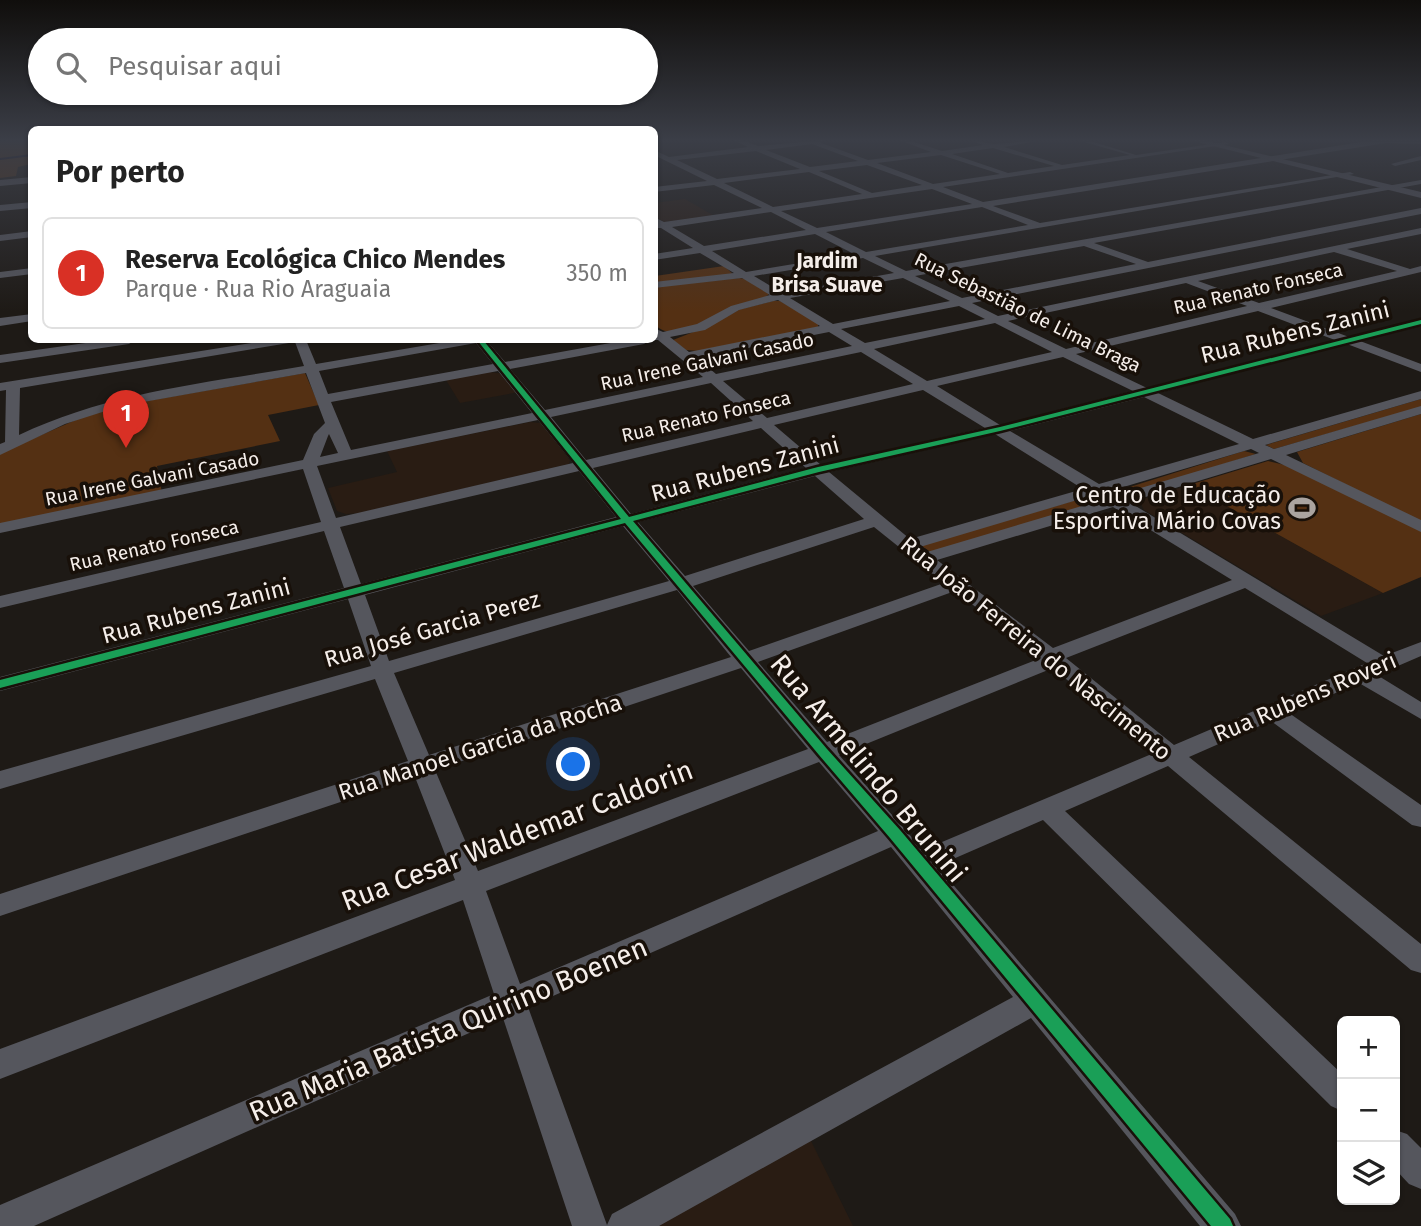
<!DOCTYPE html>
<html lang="pt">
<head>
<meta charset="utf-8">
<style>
  body { margin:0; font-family:"Fira Sans",sans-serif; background:#f2f2f2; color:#222 }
  .controls { position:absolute; right:21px; bottom:21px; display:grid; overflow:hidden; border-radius:10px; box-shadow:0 2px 5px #0004 }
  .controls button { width:63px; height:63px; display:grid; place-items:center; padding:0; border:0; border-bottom:2px solid #e0e0e0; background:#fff; color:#222; font:35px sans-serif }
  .you { position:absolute; left:574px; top:765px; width:24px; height:24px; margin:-18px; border:5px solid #fff; border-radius:50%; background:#1a73e8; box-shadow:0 0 0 10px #1a73e833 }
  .badge { display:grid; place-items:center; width:46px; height:46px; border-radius:50%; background:#d93025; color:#fff; font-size:23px; font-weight:700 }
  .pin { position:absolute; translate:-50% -58px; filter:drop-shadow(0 2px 4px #0008) }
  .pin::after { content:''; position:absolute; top:37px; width:24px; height:21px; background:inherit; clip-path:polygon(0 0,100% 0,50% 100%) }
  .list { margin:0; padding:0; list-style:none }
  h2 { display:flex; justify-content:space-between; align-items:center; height:91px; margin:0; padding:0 28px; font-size:30px }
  h2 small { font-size:23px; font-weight:400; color:#767676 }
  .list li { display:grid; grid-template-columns:46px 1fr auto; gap:21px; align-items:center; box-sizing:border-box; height:112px; margin:0 14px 14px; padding:0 14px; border:2px solid #e0e0e0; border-radius:10px }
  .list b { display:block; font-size:26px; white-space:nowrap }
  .list p { margin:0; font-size:23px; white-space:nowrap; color:#767676 }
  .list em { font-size:23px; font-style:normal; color:#767676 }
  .icon { flex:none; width:38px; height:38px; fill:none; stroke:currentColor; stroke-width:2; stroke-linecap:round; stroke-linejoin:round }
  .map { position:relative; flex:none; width:1421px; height:1226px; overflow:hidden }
  .search { position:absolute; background:#fff; box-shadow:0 2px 5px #0004; left:28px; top:28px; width:630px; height:77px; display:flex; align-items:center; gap:18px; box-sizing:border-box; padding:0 24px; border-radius:38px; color:#767676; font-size:26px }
  .panel { position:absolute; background:#fff; box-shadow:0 2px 5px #0004; left:28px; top:126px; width:630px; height:217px; border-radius:10px }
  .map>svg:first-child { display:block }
  .built { fill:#291c13 }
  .green { fill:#543013 }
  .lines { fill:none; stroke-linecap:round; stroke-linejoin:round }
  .stream { stroke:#050220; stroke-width:2 }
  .minor { fill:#55565d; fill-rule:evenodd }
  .major { fill:#56565e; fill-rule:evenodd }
  .cycleway-casing { stroke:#181009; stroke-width:5 }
  .cycleway { fill:#1a9f57; fill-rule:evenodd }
  .labels { text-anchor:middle; stroke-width:7; stroke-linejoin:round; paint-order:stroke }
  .far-street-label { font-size:19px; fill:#f5eeea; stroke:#181009 }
  .far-neighbourhood-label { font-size:21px; font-weight:bold; fill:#f5eeea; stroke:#181009 }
  .street-label { font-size:23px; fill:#f5eeea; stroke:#181009 }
  .poi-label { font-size:23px; fill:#f5eeea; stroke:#181009; text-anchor:end }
  .near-street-label { font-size:28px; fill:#f5eeea; stroke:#181009 }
</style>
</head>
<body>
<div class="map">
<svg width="1421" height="1226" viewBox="0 0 1421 1226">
  <rect width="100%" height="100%" fill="#1e1a16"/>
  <g class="built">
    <path d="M685,199L716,217L664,222L655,217V203Z"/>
    <path d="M489,372L504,374L519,392L460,403L446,380Z"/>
    <path d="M530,422L541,423L570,460L569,464L360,513L346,514L337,511L328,488L397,472L387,451Z"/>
    <path d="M1189,485L1383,593L1321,616L1144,510L1139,500Z"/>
    <path d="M810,1139L853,1226H653Z"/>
  </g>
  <g class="green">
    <path d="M8,140H31V164L18,167L16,176L0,178V142Z"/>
    <path d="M724,266L733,274L655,283V276Z"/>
    <path d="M739,278L746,279L769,294C758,305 692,330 675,332C667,333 661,330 655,325V287Z"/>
    <path d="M773,301H780L818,323V327L698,351L686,350L673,340L706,327L741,309Z"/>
    <path d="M305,373L319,405L268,415L280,441L157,466L162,493L0,525V453L101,409Z"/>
    <path d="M1421,399V407L1274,449L1266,445Z"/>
    <path d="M1421,414V522L1303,463L1297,452Z"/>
    <path d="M1244,451L1256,454L1124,495L1117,491Z"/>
    <path d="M1268,461L1289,466L1421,531V577L1383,593L1189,485Z"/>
    <path d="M1096,494L1109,499L931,552L923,547V545Z"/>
  </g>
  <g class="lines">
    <path class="stream" d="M0,159L32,155"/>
    <g class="minor">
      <path d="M733,140H742L758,146L823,140L821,143L868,160L931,152L899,140H908L942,151L983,145L970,140L994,144L1043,140L1004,147L1062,165L1130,155L1077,140H1087L1136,155L1225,142L1229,144L943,187L983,202L1374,140H1421V144L1386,143L993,206L1040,223L1350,172L1354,174L875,256L906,271L1421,180V184L1094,243L1148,262L1421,208V214L972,303L998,316L1421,228V234L1347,249L1410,269L1421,266V272L1271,308L1349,337L1421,318V326L1360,341L1421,364V372L1347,344L1158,393L1253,439L1421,391V399L1265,445L1274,449L1421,406V414L1286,455L1421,520V532L1271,459L1129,502L1384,656L1421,642V656L1377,675L1421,702V719L1359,683L1289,713L1421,805V827L1412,825L1271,721L1189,757L1421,944V973L1411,970L1168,766L1065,811L1342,1074V1111L1331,1106L1043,820L937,866L1235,1214L1241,1226H1200L1031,1018L659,1226H572L503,1018L34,1226H0V1205L494,994L463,900L0,1079V1049L455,880L415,777L0,916V894L408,761L375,679L0,789V771L371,666L348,599L0,691V677L344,588L324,531L0,608V596L321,522L303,469L0,533V523L303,460L314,434L325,423L306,373L121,406L65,424L0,455V444L5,442L6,390L0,391V383L270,340H306L316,364L457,340H486L505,362L627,340H650L644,344L510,369L545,410L703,377L658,340H652H654V328L663,332L697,324L731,306L770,295L742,278L654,288V282L734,273L700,253L654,260V254L693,248L661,228H656L654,217L664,222L762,208L714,185L654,192V187L707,181L654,155V150L669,157L748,147ZM812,144L858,161L810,167L766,150ZM993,148L1054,166L1008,173L952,154ZM756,151L800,169L717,179L677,160ZM941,155L1000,174L933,184L877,163ZM867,165L922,185L872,193L819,171ZM809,172L862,194L773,207L724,183ZM932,189L972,204L817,228L781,211ZM982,207L1028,225L866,252L826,232ZM771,212L806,230L704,246L672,227ZM815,234L854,254L746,272L712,251ZM1084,246L1136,264L962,298L915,276ZM1334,252L1397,271L1259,303L1198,281ZM863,258L894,273L782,293L754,276ZM903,278L950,301L833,324L790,298ZM1186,283L1247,306L1066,349L1008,321ZM778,300L820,326L689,352L670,337L705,330L739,310ZM959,306L985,319L865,343L841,329ZM1258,311L1335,340L1147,388L1076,354ZM995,323L1052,352L927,381L874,349ZM829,332L852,346L716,374L697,358ZM295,342L304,366C207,383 109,392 19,435L20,388ZM476,343L493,364L328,394L319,371ZM861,352L913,384L767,418L723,381ZM1063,357L1133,391L1000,425L937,386ZM498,371L532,413L351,450L331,402ZM711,383L753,421L586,460L551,417ZM923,390L985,428L821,465L774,425ZM1144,397L1239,444L1099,484L1010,431ZM538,420L573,463L336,518L317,466ZM761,428L806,468L631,514L593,468ZM329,434L338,453L320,457L328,436ZM995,434L1083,489L910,539L829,472ZM1251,449L1259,453L1117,495L1110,491ZM579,471L616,517L361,584L340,527ZM815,476L864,519L685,576L638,522ZM1094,495L1102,500L927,552L920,547ZM1113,507L1232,580L1053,648L937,560ZM623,526L669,581L389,661L365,595ZM874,527L944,583L749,651L693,586ZM1245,588L1367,663L1174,745L1066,658ZM677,590L731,657L429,755L394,673ZM955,591L1041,658L827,742L758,662ZM741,668L808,749L478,871L435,770ZM1053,668L1154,753L923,850L839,755ZM819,762L878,831L520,984L486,891ZM891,847L1013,997L612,1214L607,1225L528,1007Z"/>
      <path d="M1421,156V160L1395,166L1391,164Z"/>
      <path d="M32,202V208L0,211V205Z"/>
      <path d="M32,231V237L0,241V235Z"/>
      <path d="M32,268V274L0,278V272Z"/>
      <path d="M32,314V321L0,326V318Z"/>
      <path d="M107,340H135L129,344L0,363V355Z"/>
      <path d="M1395,1130L1407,1134L1421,1148V1189L1409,1184L1395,1169Z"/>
    </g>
    <g class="major">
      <path d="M1189,140H1203L1421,192V198Z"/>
      <path d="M32,177V183L0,186V180Z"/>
    </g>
    <defs>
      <path id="cycleway" d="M1421,320V324L1000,431L819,472L633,521L827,749L900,830L1230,1219L1233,1226H1211L890,838L819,755L625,523L0,688V680L621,519L477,340H483L629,517L818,467L1000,427Z"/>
    </defs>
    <use href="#cycleway" class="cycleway-casing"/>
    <use href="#cycleway" class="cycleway"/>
  </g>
  <linearGradient id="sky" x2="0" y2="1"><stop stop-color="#100e0c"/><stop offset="0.45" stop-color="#3b3e47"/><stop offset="1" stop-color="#3b3e47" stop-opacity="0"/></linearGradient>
  <rect width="1421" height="311" fill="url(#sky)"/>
  <defs>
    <symbol id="stadium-bare" viewBox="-9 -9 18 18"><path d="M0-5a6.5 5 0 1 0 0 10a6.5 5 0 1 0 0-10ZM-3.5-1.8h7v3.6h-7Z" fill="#aaa4a0" stroke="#181009" stroke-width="2.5" paint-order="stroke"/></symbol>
  </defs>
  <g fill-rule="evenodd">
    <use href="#stadium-bare" x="1283" y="489" width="38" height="38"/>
  </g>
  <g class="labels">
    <g class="far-street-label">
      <text transform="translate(1258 288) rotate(-13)" y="7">Rua Renato Fonseca</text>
      <text transform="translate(1028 312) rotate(26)" y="7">Rua Sebastião de Lima Braga</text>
      <text transform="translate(707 361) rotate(-12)" y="7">Rua Irene Galvani Casado</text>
      <text transform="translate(706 416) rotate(-13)" y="7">Rua Renato Fonseca</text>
      <text transform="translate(152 478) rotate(-11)" y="7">Rua Irene Galvani Casado</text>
      <text transform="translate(154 545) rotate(-13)" y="7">Rua Renato Fonseca</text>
    </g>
    <g class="far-neighbourhood-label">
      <text x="827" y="268">Jardim<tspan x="827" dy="24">Brisa Suave</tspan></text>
    </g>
    <g class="street-label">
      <text transform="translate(1295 332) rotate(-14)" y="8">Rua Rubens Zanini</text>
      <text transform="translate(745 469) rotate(-15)" y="8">Rua Rubens Zanini</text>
      <text transform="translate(196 611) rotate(-15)" y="8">Rua Rubens Zanini</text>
      <text transform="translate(432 629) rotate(-16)" y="8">Rua José Garcia Perez</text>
      <text transform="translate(1036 648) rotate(39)" y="8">Rua João Ferreira do Nascimento</text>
      <text transform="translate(1305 697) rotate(-23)" y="8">Rua Rubens Roveri</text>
      <text transform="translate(480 747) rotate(-18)" y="8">Rua Manoel Garcia da Rocha</text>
    </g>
    <g class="poi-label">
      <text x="1281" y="503">Centro de Educação<tspan x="1281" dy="26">Esportiva Mário Covas</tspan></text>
    </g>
    <g class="near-street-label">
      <text transform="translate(869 768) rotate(50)" y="10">Rua Armelindo Brunini</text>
      <text transform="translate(517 835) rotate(-21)" y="10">Rua Cesar Waldemar Caldorin</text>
      <text transform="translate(448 1029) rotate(-23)" y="10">Rua Maria Batista Quirino Boenen</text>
    </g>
  </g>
</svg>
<div class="controls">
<button>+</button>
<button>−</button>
<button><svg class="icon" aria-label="layers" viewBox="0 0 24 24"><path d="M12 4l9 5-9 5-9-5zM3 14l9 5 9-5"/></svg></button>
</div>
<div class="you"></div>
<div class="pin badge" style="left:126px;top:448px">1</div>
<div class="search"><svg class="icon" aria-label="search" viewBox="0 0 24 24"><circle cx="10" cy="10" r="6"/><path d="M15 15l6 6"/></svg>Pesquisar aqui</div>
<section class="panel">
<h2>Por perto<small></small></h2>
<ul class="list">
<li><span class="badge">1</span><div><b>Reserva Ecológica Chico Mendes</b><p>Parque · Rua Rio Araguaia</p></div><em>350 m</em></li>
</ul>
</section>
</div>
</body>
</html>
